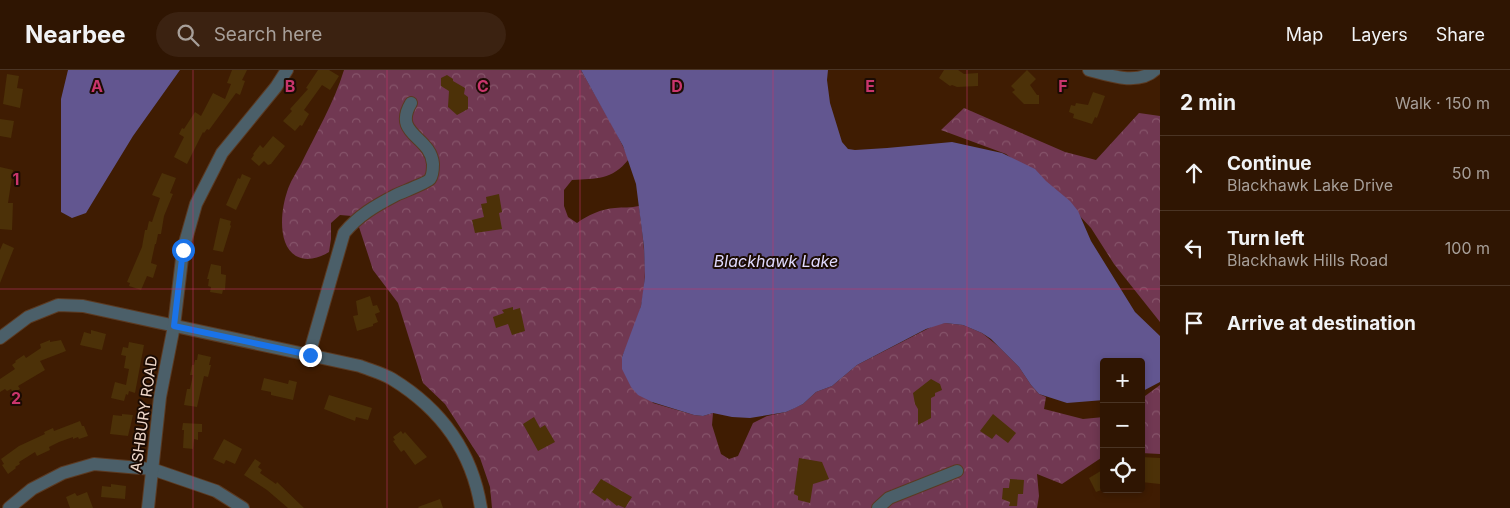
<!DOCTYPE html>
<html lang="en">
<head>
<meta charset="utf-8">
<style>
  body { margin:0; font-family:Inter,sans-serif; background:#3b2211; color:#f1f3f6 }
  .controls { position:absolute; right:15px; bottom:15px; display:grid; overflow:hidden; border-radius:5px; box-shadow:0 2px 8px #0003 }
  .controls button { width:45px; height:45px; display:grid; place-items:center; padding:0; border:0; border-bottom:1px solid #4a3424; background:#2f1502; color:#f1f3f6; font:25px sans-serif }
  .stop { position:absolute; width:15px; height:15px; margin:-11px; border:4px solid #1a73e8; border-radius:50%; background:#fff }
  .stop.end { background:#1a73e8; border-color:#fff; box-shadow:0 1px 5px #0008 }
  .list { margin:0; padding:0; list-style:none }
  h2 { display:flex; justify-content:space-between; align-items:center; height:65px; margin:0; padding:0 20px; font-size:21px }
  h2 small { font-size:16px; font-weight:400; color:#a79f99 }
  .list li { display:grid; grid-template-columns:32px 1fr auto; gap:15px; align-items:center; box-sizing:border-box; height:75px; padding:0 20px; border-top:1px solid #4a3424 }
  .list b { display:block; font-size:19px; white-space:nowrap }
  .list p { margin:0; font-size:16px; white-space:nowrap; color:#a79f99 }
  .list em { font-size:16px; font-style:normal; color:#a79f99 }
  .icon { flex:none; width:28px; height:28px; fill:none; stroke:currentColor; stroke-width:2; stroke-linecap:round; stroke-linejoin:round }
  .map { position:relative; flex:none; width:1160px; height:438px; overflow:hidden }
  header { display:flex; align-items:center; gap:30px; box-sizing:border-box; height:70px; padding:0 25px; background:#2f1502; border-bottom:1px solid #4a3424 }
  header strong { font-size:24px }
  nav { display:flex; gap:28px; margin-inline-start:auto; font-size:18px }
  .search { width:350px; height:45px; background:#3b2211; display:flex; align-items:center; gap:12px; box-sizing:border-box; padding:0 18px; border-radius:28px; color:#a79f99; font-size:19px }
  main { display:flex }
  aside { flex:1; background:#2f1502 }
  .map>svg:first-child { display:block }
  .forest { fill:url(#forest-crowns) }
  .water { fill:#625690 }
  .building { fill:#4c3108 }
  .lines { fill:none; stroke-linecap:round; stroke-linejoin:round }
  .minor-casing { stroke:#5b3a22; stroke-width:14 }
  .minor { stroke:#4b5f69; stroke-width:12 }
  .route { stroke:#1a73e8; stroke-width:6 }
  .grid { fill:none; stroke:#c9356c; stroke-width:1; stroke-opacity:0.55 }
  .labels { text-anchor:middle; stroke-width:4; stroke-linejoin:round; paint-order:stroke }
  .street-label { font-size:15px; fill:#f0d8ca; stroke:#1b0b03 }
  .water-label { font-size:16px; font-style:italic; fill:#e0dafe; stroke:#1b0b03 }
  .grid-label { font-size:16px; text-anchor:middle; font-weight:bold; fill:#c9356c; stroke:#1b0b03; stroke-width:4; stroke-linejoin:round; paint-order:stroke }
</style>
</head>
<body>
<header>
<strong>Nearbee</strong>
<div class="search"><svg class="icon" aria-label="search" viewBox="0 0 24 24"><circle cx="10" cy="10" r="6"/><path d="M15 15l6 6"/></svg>Search here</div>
<nav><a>Map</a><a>Layers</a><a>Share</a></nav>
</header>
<main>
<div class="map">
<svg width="1160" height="438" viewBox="0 0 1160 438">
  <defs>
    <pattern id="forest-crowns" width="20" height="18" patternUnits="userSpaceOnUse" patternTransform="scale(1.25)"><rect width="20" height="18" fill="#713852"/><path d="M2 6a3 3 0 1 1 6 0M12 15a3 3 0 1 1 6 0" fill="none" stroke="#86546a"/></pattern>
  </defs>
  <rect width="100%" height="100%" fill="#3f1c02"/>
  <g class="forest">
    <path d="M344,0H581L616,62L629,89C611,111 597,108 572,110L564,120V136L568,147L577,153C588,145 601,139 615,138C623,137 631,138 639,136C643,169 649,204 641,236C637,253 629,271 622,287L653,333L694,345L703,346L713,343L712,355L721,384L729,389L738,386L753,353L767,346L786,342L803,334L816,322L832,316L857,295L937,254L945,253L963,255L982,263L998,276L1019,297L1031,315L1039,324L1046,327L1044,339L1083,349L1104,347V386L1062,414L1037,404L1039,426L1037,438H492L490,417L480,388L445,334L423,313L398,233L373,200L359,157L352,146L340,145L331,153V169L329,182C319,188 307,192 296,186C277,174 281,140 287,122C290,112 296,103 301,94C316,63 334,33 344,0Z"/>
    <path d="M964,38L1065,82L1096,90L1139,43L1160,46V252L1114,194L1091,158L1063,128L1006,84L941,60Z"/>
    <path d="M1160,315V384L1141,383V329Z"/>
  </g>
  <g class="water">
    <path d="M68,0H180L133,66L86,143L72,148L61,142V29Z"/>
    <path d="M581,0H828L827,10L830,33L842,72L848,79L855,80L887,78L952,72L1002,83L1035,99L1046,111L1070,131L1078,141L1091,171L1135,242L1160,266V312L1141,322V292H1104V330L1067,333L1039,324L1031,315L1019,297L991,269L982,263L963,255L945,253L926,259L857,295L832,316L816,322L803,334L795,338L786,342L750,348L732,347L713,343L703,346L694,345L652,332L638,325L631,317L622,299V287L641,236L645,207L644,177L636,114L623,76Z"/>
  </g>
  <g class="building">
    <path d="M232,0H247L242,10L245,11L240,25L236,23L209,60L207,59L204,63L203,62L187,94L174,87L184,67L179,64L182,58L184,59L195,42L201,46L213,23L225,29L231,14L227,13Z"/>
    <path d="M318,0H329L339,6L330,20L322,15L304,40L309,44L302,56L300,55L295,61L283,51L292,41L290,39L308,19L306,18Z"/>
    <path d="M944,0H958L964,4L978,3V16L957,17L952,15L950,16L939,8Z"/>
    <path d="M1027,0L1036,9L1030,15L1037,25H1039V34H1024L1012,22L1015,20L1011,16Z"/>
    <path d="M7,4L19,6L17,18L23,19L20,38L3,34Z"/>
    <path d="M447,5L453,9V11L465,18L464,24L468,27V39L457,45L448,37L449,21L441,16V8Z"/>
    <path d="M1093,22L1105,26L1097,48L1095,47L1092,54L1073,48L1074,44L1069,42L1071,35L1075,36L1076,33L1088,35Z"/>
    <path d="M0,49L14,51L11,68L0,66Z"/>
    <path d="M273,66L285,76L271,94L268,95L264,91L259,96L251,89L254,85L253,84L260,75L263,78Z"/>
    <path d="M0,97L13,100L8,133H13L12,160L0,159Z"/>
    <path d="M162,103L176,108L170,123L173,124L164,146L161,164H158L156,174H155L151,193L157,195L153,208L147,206L141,220L129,216L130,213L127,212L142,177L145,160H147L149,151L152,152L160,128L152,125Z"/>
    <path d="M242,104L251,108L236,140L226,135L238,108L240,109Z"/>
    <path d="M499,124L502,142L499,143L502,159L475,163L472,150L484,147L481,134L487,133L486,127Z"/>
    <path d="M220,148L231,151L230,155L231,156L223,182L213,180Z"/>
    <path d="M3,173L14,178L0,213V180Z"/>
    <path d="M211,194L221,196V204L226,205L225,220H223L222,224L210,222L211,217L208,216L209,209H207Z"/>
    <path d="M370,226L373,236L377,235L380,242L375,244L378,252L373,254V256L357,261L353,246L358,245L356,231Z"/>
    <path d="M513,237V240L520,238L525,261L512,265L508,254L496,258L493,247L504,243L502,240Z"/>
    <path d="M91,260L106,264L102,280L80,275L84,262L91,264Z"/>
    <path d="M50,270V272L61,270L66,281L40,291L45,300L18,316L20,319L13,323L11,319L7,321L5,319L0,322V309L15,299L12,295L16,292L15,291L24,285L26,288L41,278L40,274Z"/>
    <path d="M129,272L144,275L135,323L129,321L128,325L126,324L124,331L111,328L115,312L126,315L129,299L124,298L126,286L121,285L123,277L128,278Z"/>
    <path d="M198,284L211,287L209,295H211L208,307L204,306L197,337L184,335L187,319H190L193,305H190L192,295H194L195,290H197Z"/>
    <path d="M264,308L288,314L289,310L297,312L293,330L271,325V322L261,320Z"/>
    <path d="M931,309L940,314L942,320L935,323V326L931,328V348L918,355V339L915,334L913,323Z"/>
    <path d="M329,325L372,338L368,350L356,347L355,351L324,339Z"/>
    <path d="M122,344L133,345L128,366L110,364L113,345L122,346Z"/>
    <path d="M993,344L1016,363L1008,373L996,364L992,369L980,361Z"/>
    <path d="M534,347L540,358L545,355L555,372L538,381L523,354Z"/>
    <path d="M80,351L82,356H84L88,366L79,369L78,367L73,369V367L59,372L49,377L50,380L37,386L35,382L19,392L20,394L15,397L16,398L8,404L2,395L4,394L1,389L19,376L45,364L44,362L53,358L54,361Z"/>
    <path d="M183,353L202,354V362H198V370L194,369L193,379L183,378L184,360H182Z"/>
    <path d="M401,361L403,364L405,362L427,387L415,395L404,380L401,382L393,371L395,370L393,367Z"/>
    <path d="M224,369L242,379L235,394L226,390L224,394L213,389Z"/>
    <path d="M1141,387L1160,388V414L1141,412Z"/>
    <path d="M799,388L822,392L829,409L813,414L810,433L798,430V426L794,424Z"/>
    <path d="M255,389L261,393L258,397L262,400L260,403L276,414L277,412L304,438H288L267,420L244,405Z"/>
    <path d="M1104,399V419L1096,422L1089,408Z"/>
    <path d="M601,409L632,427L625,438L618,435L617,436L607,428L605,431L592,422Z"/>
    <path d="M1010,409L1024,410L1023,424H1018L1017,436H1009L1010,432L1002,429L1003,418H1009Z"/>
    <path d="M111,414L126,416L125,429L101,427L102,416L111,417Z"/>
    <path d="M87,422L93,438H70L66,427L75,423L77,426Z"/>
    <path d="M440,429L443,438H419L418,437Z"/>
  </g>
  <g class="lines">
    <defs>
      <g id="minor">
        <path d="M1089,0C1108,5 1138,16 1155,0"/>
        <path d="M0,268L28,247L58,235L83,236L360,296C370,300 382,303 392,309C441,339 472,381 481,438"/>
        <path d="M309,285L344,163C359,145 375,136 396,125C402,122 427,113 430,109C433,105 433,99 433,94C431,66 392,65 411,33"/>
        <path d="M9,438L32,419L63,403L94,394L152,399L216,421L243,438"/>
        <path d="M148,438L160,327L174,256L183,180L196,134L222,83L276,17L287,0"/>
        <path d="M878,438L889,428L957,401"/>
      </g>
    </defs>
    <use href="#minor" class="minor-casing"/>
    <use href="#minor" class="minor"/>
  </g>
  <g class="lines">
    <path class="route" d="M183,180L174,256L310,285"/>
  </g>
  <path class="grid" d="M193,0V438M387,0V438M580,0V438M773,0V438M967,0V438M0,219H1160"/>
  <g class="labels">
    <g class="street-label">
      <text transform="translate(144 344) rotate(-82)" y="5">ASHBURY ROAD</text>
    </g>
    <g class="water-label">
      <text x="776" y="197">Blackhawk Lake</text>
    </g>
  </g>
  <g class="grid-label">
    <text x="97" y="22">A</text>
    <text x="290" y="22">B</text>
    <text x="483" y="22">C</text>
    <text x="677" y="22">D</text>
    <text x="870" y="22">E</text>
    <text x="1063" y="22">F</text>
    <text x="16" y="115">1</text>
    <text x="16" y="334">2</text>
  </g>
</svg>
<div class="controls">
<button>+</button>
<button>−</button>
<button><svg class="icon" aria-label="locate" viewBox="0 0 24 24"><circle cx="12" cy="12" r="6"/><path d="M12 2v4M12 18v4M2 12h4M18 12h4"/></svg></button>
</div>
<div class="stop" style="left:183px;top:180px"></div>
<div class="stop end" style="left:310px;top:285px"></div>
</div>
<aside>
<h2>2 min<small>Walk · 150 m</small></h2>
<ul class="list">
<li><svg class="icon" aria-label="ahead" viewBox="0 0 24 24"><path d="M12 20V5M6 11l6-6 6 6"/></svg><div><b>Continue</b><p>Blackhawk Lake Drive</p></div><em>50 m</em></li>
<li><svg class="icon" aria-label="left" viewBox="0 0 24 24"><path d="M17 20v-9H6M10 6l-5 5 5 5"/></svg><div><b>Turn left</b><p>Blackhawk Hills Road</p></div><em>100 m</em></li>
<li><svg class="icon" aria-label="arrive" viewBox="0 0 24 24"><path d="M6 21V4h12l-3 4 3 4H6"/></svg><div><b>Arrive at destination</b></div></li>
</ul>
</aside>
</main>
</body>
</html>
